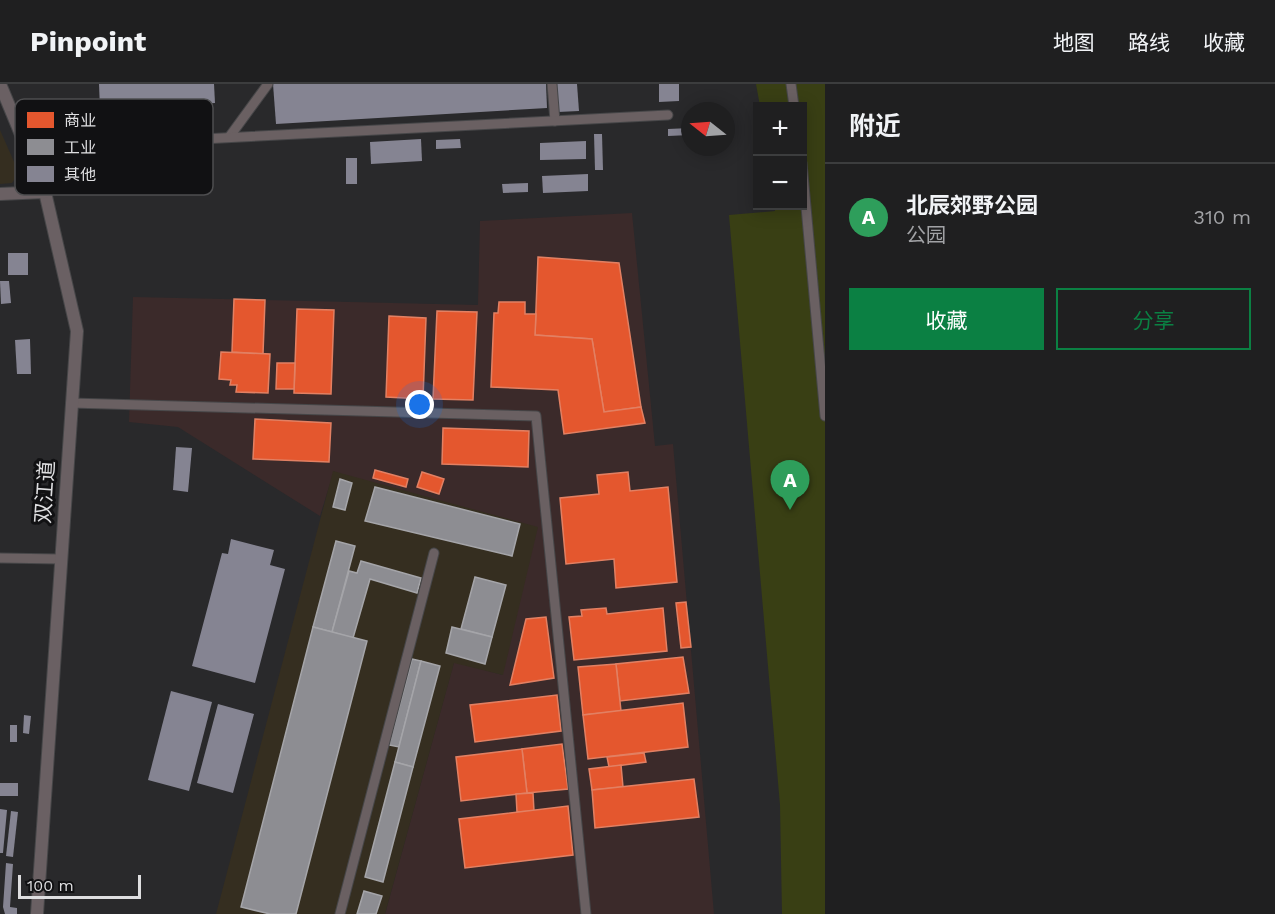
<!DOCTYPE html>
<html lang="zh">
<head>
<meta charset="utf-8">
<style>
  body { margin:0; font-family:"Work Sans","Noto Sans SC",sans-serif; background:#272729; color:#f1f3f6 }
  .controls { position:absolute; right:18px; top:18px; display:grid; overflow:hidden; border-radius:0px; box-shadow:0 3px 15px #0003 }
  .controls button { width:54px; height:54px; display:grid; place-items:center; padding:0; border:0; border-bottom:2px solid #3c3d3e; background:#1f1f20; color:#f1f3f6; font:30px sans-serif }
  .compass { position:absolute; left:681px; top:18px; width:54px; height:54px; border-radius:50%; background:#1f1f20; box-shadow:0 3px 15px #0003; rotate:287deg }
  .scale { position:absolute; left:18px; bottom:15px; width:123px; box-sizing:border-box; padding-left:6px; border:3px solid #dedee0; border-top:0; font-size:16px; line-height:21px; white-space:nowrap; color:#dedee0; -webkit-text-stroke:4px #111113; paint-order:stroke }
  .you { position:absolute; left:420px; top:321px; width:21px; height:21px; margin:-15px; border:4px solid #fff; border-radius:50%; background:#1a73e8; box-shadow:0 0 0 9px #1a73e833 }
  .badge { display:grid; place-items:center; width:39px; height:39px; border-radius:50%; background:#0b8043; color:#fff; font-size:20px; font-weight:700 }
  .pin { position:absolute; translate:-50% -50px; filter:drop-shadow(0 2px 3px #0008) }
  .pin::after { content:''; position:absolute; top:32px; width:21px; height:18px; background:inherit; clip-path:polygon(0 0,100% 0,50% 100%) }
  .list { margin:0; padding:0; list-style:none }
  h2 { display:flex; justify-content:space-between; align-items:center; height:78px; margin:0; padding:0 24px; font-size:26px }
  h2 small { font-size:20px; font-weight:400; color:#a1a2a5 }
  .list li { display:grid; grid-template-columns:39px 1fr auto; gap:18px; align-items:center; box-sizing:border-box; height:108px; padding:0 24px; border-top:2px solid #3c3d3e }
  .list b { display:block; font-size:22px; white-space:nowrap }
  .list p { margin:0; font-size:20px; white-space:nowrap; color:#a1a2a5 }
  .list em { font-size:20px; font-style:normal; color:#a1a2a5 }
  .actions { display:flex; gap:12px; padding:18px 24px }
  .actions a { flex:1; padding:14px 0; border:2px solid #0b8043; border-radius:0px; text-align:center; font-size:21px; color:#0b8043 }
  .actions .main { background:#0b8043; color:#fff }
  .map { position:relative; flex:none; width:825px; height:830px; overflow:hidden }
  header { display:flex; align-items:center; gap:36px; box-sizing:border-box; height:84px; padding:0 30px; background:#1f1f20; border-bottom:2px solid #3c3d3e }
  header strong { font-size:28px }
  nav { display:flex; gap:33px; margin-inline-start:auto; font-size:21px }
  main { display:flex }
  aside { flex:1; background:#1f1f20 }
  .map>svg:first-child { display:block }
  .commercial { fill:#3b2a2a }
  .industrial { fill:#352e20 }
  .green { fill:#393f14 }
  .shops { fill:#e4572e; stroke:#e28063; stroke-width:1.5 }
  .industry { fill:#8d8d92; stroke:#a5a5a9; stroke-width:1.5 }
  .building { fill:#858492 }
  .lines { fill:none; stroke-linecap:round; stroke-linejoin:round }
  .minor-casing { stroke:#464648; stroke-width:11 }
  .major-casing { stroke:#464648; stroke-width:14 }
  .minor { stroke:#6a6062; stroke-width:9 }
  .major { stroke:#6a6063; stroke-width:12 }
  .labels { text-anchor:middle; stroke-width:6; stroke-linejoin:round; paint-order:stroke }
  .street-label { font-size:21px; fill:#dedee0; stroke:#111113 }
  .key { fill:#111113; stroke:#4e4e50; stroke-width:1.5 }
  .key-label { font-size:16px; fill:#dedee0 }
</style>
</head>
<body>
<header>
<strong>Pinpoint</strong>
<nav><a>地图</a><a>路线</a><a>收藏</a></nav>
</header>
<main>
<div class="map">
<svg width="825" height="830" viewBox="0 0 825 830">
  <rect width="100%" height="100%" fill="#29292b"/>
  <path class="commercial" d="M632,129L655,362L673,360L714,830H385L454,578L503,591L334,387L320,432L178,343L129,338L133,213L478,221L480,137Z"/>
  <g class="industrial">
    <path d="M0,46L19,89L12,99L0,100Z"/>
    <path d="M333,387L538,443L503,591L454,579L385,830H216Z"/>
  </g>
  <path class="green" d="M756,0H825V830H782L780,721L729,131L775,127L774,122H802V22H760Z"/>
  <g class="shops">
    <path d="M538,173L619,179L641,323L604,328L592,255L535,251Z"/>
    <path d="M234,215L265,216L263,270L232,268Z"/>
    <path d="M499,218H525V230H536L535,251L592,255L604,328L641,323L645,339L564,350L558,306L491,303L494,229H498Z"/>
    <path d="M297,225L334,226L331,310L294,309Z"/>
    <path d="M437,227L477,228L473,316L433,315Z"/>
    <path d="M389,232L426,234L423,315L386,313Z"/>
    <path d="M221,268L270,270L268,309L236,308L237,301H230L231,296L219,295Z"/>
    <path d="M277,279H295L294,305H276Z"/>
    <path d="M255,335L331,339L329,378L253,375Z"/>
    <path d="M443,344L529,347L528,383L442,380Z"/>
    <path d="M375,386L408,395L406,403L373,394Z"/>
    <path d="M422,388L444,395L439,410L417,403Z"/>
    <path d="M628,388L630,407L668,403L677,498L616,504L614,475L566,480L560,414L599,410L597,391Z"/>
    <path d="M686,518L691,563L681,564L676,519Z"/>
    <path d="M606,524L607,530L663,524L667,567L574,576L569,533L582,532L581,526Z"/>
    <path d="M546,533L554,594L510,601L526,535Z"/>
    <path d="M683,573L689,609L620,617L616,580Z"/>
    <path d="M616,580L621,627L583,631L578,583Z"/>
    <path d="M557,611L561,647L475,658L470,621Z"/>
    <path d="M683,619L688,663L588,675L583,631Z"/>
    <path d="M562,660L568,705L527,709L522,665Z"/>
    <path d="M522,665L527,709L461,717L456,673Z"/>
    <path d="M644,669L646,678L609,683L607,673Z"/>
    <path d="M621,681L623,703L592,706L589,685Z"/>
    <path d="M694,695L699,733L595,744L592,706Z"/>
    <path d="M533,709L534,727L517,728L516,710Z"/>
    <path d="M568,722L573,771L465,784L459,735Z"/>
  </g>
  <g class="industry">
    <path d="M340,395L352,399L345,426L333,423Z"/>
    <path d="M375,403L520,440L512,472L365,437Z"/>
    <path d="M336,457L355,462L332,548L313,543Z"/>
    <path d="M361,477L421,494L417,509L370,495L353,554L332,548L349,487L357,489Z"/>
    <path d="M475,493L506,501L492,553L461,545Z"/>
    <path d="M313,543L367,557L296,830H270L241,823Z"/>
    <path d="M452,543L492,553L485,580L446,569Z"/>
    <path d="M412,575L421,577L399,663L389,661Z"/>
    <path d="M421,577L440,582L413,683L395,678Z"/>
    <path d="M395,678L413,683L383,798L365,793Z"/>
    <path d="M364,807L382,812L376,830H357Z"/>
  </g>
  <g class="building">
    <path d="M99,0H214L215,19L100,25Z"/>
    <path d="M273,0H546L547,24L276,40Z"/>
    <path d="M557,0H577L579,27L558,28Z"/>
    <path d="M659,0H679V17L659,18Z"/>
    <path d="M690,44V51L668,52V45Z"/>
    <path d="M594,50H602L603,86H595Z"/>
    <path d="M421,55L422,77L371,80L370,58Z"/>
    <path d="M460,55L461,64L436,65V56Z"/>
    <path d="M586,57V75L540,76V59Z"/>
    <rect x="346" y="74" width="11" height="26"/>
    <path d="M588,90V107L543,109L542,92Z"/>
    <path d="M528,99V108L503,109L502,100Z"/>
    <rect x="8" y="169" width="20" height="22"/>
    <path d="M0,197H9L11,219L1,220Z"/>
    <path d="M30,255L31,290H17L15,256Z"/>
    <path d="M176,363L192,364L188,408L173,406Z"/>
    <path d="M231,455L274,466L270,481L285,485L255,599L192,582L222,469L228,470Z"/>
    <path d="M171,607L212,618L189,707L148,696Z"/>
    <path d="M218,620L254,630L233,709L197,699Z"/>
    <path d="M24,631L31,632L29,650L23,649Z"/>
    <rect x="10" y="641" width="7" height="17"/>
    <rect x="0" y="699" width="18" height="13"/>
    <path d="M0,725L7,726L3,769H0Z"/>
    <path d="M11,727L18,728L13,773L6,772Z"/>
    <path d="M6,779L13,780L10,823L17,824V830H5L3,823Z"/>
  </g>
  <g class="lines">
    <defs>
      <g id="minor">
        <path d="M552,0L555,37"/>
        <path d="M791,0L794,22"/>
        <path d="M230,52L268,0"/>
        <path d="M27,64L668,31"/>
        <path d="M802,79L825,332"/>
        <path d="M71,319L536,332L586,830"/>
        <path d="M0,474L60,475"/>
        <path d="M340,830L434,469"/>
      </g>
      <g id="major">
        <path d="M0,0L45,108L77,247L37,830"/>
        <path d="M0,110L45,108"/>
      </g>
    </defs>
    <use href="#minor" class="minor-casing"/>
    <use href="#major" class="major-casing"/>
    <use href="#minor" class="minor"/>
    <use href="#major" class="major"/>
  </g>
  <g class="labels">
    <g class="street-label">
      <text transform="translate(45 408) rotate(-86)" y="7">双江道</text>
    </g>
  </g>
  <rect x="15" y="15" width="198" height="96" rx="9" class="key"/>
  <rect x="27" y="28" width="27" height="16" fill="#e4572e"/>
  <rect x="27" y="55" width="27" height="16" fill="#8d8d92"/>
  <rect x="27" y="82" width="27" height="16" fill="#858492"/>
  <g class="key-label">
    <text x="64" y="42">商业</text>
    <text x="64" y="69">工业</text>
    <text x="64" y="96">其他</text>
  </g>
</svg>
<div class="controls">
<button>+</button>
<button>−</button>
</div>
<svg class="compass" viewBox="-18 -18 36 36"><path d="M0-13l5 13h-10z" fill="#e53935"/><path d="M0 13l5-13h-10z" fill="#a1a2a5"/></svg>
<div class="scale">100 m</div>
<div class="you"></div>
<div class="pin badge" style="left:790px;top:426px;background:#2e9e5b">A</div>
</div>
<aside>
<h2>附近<small></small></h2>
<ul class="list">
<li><span class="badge" style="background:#2e9e5b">A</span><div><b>北辰郊野公园</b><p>公园</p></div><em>310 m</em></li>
</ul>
<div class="actions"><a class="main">收藏</a><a>分享</a></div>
</aside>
</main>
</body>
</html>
